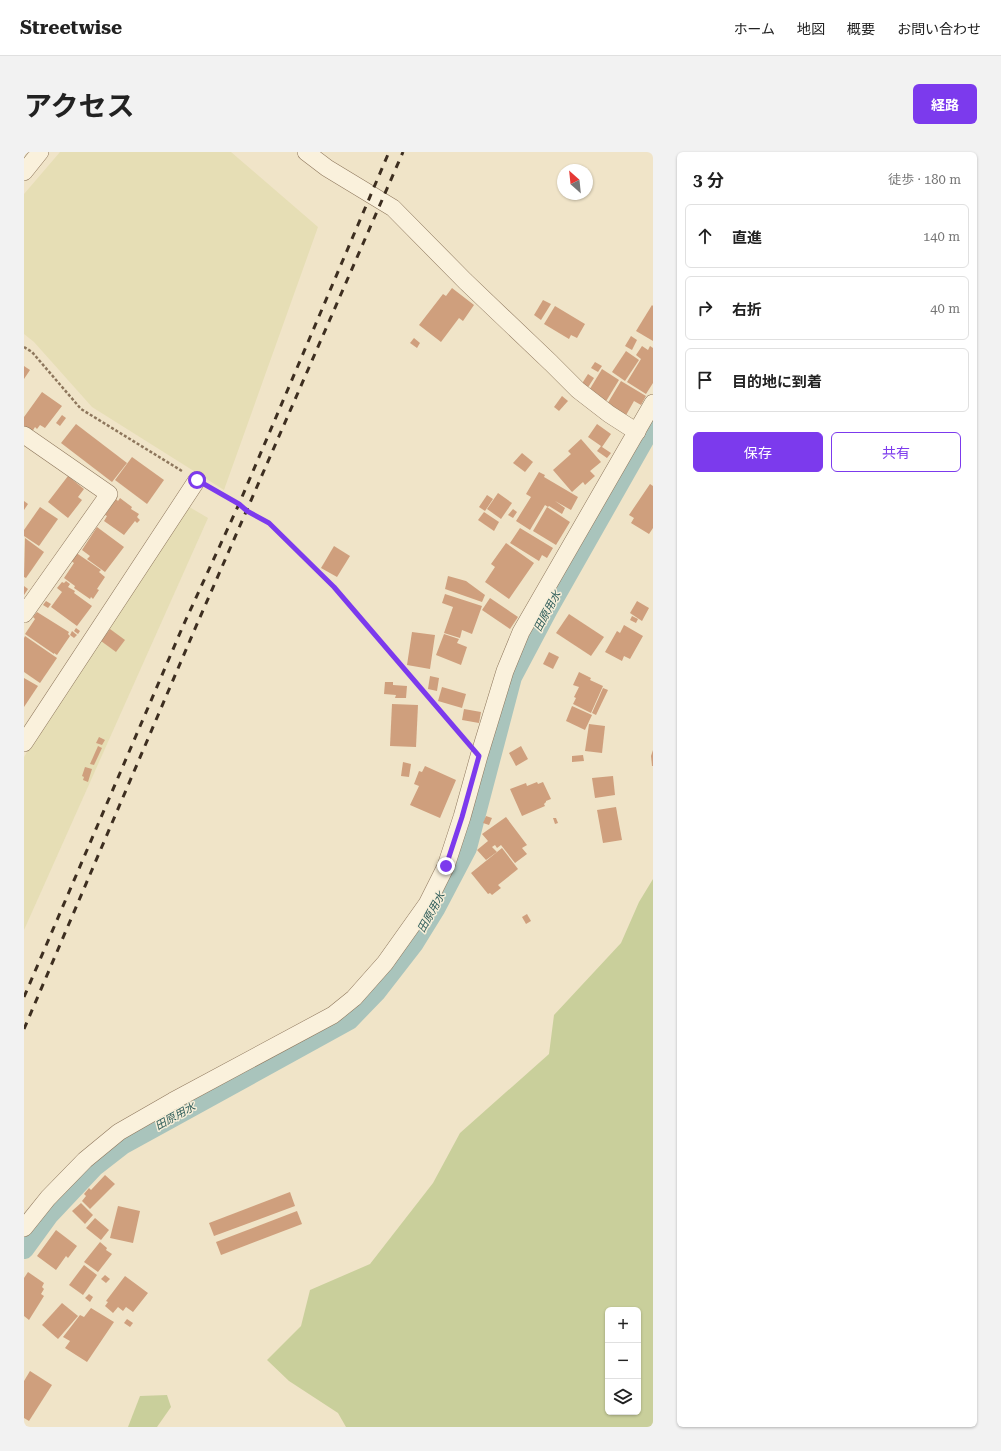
<!DOCTYPE html>
<html lang="ja">
<head>
<meta charset="utf-8">
<style>
  body { margin:0; font-family:"Roboto Serif","Noto Sans JP",serif; background:#f2f2f2; color:#222 }
  .controls { position:absolute; right:12px; bottom:12px; display:grid; overflow:hidden; border-radius:6px; box-shadow:0 1px 3px #0004 }
  .controls button { width:36px; height:36px; display:grid; place-items:center; padding:0; border:0; border-bottom:1px solid #e0e0e0; background:#fff; color:#222; font:20px sans-serif }
  .compass { position:absolute; left:533px; top:12px; width:36px; height:36px; border-radius:50%; background:#fff; box-shadow:0 1px 3px #0004; rotate:333deg }
  .stop { position:absolute; width:12px; height:12px; margin:-9px; border:3px solid #7c3aed; border-radius:50%; background:#fff }
  .stop.end { background:#7c3aed; border-color:#fff; box-shadow:0 1px 4px #0008 }
  .list { margin:0; padding:0; list-style:none }
  h2 { display:flex; justify-content:space-between; align-items:center; height:52px; margin:0; padding:0 16px; font-size:17px }
  h2 small { font-size:13px; font-weight:400; color:#767676 }
  .list li { display:grid; grid-template-columns:26px 1fr auto; gap:12px; align-items:center; box-sizing:border-box; height:64px; margin:0 8px 8px; padding:0 8px; border:1px solid #e0e0e0; border-radius:6px }
  .list b { display:block; font-size:15px; white-space:nowrap }
  .list em { font-size:13px; font-style:normal; color:#767676 }
  .actions { display:flex; gap:8px; padding:12px 16px }
  .actions a { flex:1; padding:9px 0; border:1px solid #7c3aed; border-radius:6px; text-align:center; font-size:14px; color:#7c3aed }
  .actions .main { background:#7c3aed; color:#fff }
  .icon { flex:none; width:22px; height:22px; fill:none; stroke:currentColor; stroke-width:2; stroke-linecap:round; stroke-linejoin:round }
  .map { position:relative; flex:none; width:629px; height:1275px; overflow:hidden; border-radius:6px }
  header { display:flex; align-items:center; gap:24px; box-sizing:border-box; height:56px; padding:0 20px; background:#fff; border-bottom:1px solid #e0e0e0 }
  header strong { font-size:19px }
  nav { display:flex; gap:22px; margin-inline-start:auto; font-size:14px }
  .intro { display:flex; align-items:center; justify-content:space-between; box-sizing:border-box; height:96px; padding:0 24px }
  h1 { margin:0; font-size:28px }
  .button { padding:10px 18px; border-radius:6px; background:#7c3aed; color:#fff; font-size:14px; font-weight:700 }
  main { display:flex; gap:24px; padding:0 24px }
  aside { flex:1; background:#fff; border-radius:6px; box-shadow:0 1px 3px #0004 }
  .map>svg:first-child { display:block }
  .farmland { fill:#e6deb5 }
  .green { fill:#c9cf9b; fill-rule:evenodd }
  .lines { fill:none; stroke-linecap:round; stroke-linejoin:round }
  .canal { stroke:#a9c4bc; stroke-width:20 }
  .building { fill:#cf9f7d }
  .minor-casing { stroke:#8d765c; stroke-width:18 }
  .path { stroke:#8d765c; stroke-width:2.5; stroke-dasharray:3 2; stroke-linecap:butt }
  .minor { stroke:#faf1dc; stroke-width:17 }
  .rail { stroke:#3d2e20; stroke-width:3; stroke-dasharray:7 7; stroke-linecap:butt }
  .route { stroke:#7c3aed; stroke-width:5 }
  .labels { text-anchor:middle; stroke-width:3; stroke-linejoin:round; paint-order:stroke }
  .water-label { font-size:11px; font-style:italic; fill:#2f5d5a; stroke:#f7eed8 }
</style>
</head>
<body>
<header>
<strong>Streetwise</strong>
<nav><a>ホーム</a><a>地図</a><a>概要</a><a>お問い合わせ</a></nav>
</header>
<div class="intro"><h1>アクセス</h1><a class="button">経路</a></div>
<main>
<div class="map">
<svg width="629" height="1275" viewBox="0 0 629 1275">
  <rect width="100%" height="100%" fill="#f0e4c8"/>
  <g class="farmland">
    <path d="M36,0H207L294,75L200,338L68,255L10,190L0,182V42Z"/>
    <path d="M162,353L184,366L0,778V605L100,442Z"/>
  </g>
  <g class="green">
    <path d="M629,727V1275H322L314,1261L265,1229L243,1208L277,1174L286,1138L346,1112L409,1031L436,981L525,902L530,863L597,791L615,750ZM584,1158H614V1260H584Z"/>
    <path d="M143,1243L147,1255L133,1275H104L116,1244Z"/>
  </g>
  <g class="lines">
    <path class="canal" d="M0,1097L24,1064L71,1014L98,993L325,868L352,840L390,791L411,757L443,696L488,525L524,457L629,272"/>
  </g>
  <g class="building">
    <path d="M428,136L450,153L439,169L435,166L417,190L395,173L419,142L422,144Z"/>
    <path d="M519,148L527,152L517,168L510,163Z"/>
    <path d="M628,153L629,154V189L612,179Z"/>
    <path d="M531,154L561,172L553,186L547,183L545,187L520,172Z"/>
    <path d="M607,184L613,188L608,198L601,194Z"/>
    <path d="M390,186L396,191L393,196L386,191Z"/>
    <path d="M618,194L624,198L626,194L629,196V231L622,242L603,230L617,207L612,203Z"/>
    <path d="M602,199L615,208L601,229L588,220Z"/>
    <path d="M571,210L578,214L574,220L567,216Z"/>
    <path d="M0,214L6,218L0,227Z"/>
    <path d="M578,217L595,228L581,251L564,240Z"/>
    <path d="M564,222L570,226L563,237L557,233Z"/>
    <path d="M597,229L622,244L617,253L610,249L601,265L582,254Z"/>
    <path d="M18,240L38,254L21,276L16,273L13,277L11,275L8,280L0,274V265Z"/>
    <path d="M538,244L544,249L535,259L530,255Z"/>
    <path d="M38,263L42,266L36,274L32,271Z"/>
    <path d="M52,272L103,311L88,330L37,291Z"/>
    <path d="M573,272L587,282L578,295L587,301L583,306L573,299L577,294L564,285Z"/>
    <path d="M557,287L577,310L566,319L571,324L561,333L559,330L548,340L529,318L547,302L544,299Z"/>
    <path d="M498,301L509,310L501,320L489,311Z"/>
    <path d="M108,305L140,328L123,352L91,328Z"/>
    <path d="M515,320L521,323L520,325L554,345L547,358L531,349L541,356L538,362L525,354L524,355L521,353L506,378L492,369L507,345L502,342Z"/>
    <path d="M44,324L60,337L54,345L58,348L44,366L24,350Z"/>
    <path d="M626,332L629,334V376L625,382L607,371L610,366L605,363Z"/>
    <path d="M474,341L488,351L477,367L463,357Z"/>
    <path d="M463,343L469,347L461,359L455,355Z"/>
    <path d="M96,346L108,355L107,357L115,362L113,365L116,368L113,371L111,369L100,383L80,369L83,364L81,363L92,347L94,349Z"/>
    <path d="M0,349L4,352L0,358Z"/>
    <path d="M16,355L34,367L15,394L0,384V378Z"/>
    <path d="M523,355L546,370L532,393L509,379Z"/>
    <path d="M489,357L493,360L489,366L484,363Z"/>
    <path d="M460,360L475,370L470,379L454,368Z"/>
    <path d="M73,375L100,395L81,420L63,407L66,404L58,398Z"/>
    <path d="M496,376L529,396L523,406L518,403L515,409L486,391Z"/>
    <path d="M1,386L20,400L2,426L0,425Z"/>
    <path d="M482,391L510,411L485,447L461,430L471,415L467,412Z"/>
    <path d="M310,394L326,404L313,425L297,416Z"/>
    <path d="M51,400L77,418L75,420L81,425L73,437L75,438L69,447L67,445L66,447L50,436L51,434L40,426L50,411L46,408Z"/>
    <path d="M424,424L442,429L461,443L458,450L421,437Z"/>
    <path d="M42,429L46,432L44,435L51,439L50,441L68,454L53,474L27,455L38,440L33,436L38,430L40,431Z"/>
    <path d="M0,434L4,437L0,443Z"/>
    <path d="M421,442L458,454L448,482L438,478L436,486L420,481L429,455L418,451Z"/>
    <path d="M466,446L494,465L486,477L458,458Z"/>
    <path d="M22,449L27,452L24,456L19,453Z"/>
    <path d="M613,449L625,456L618,469L606,461Z"/>
    <path d="M13,460L45,480L44,482L46,484L33,503L30,501V502L1,482L11,467L9,465Z"/>
    <path d="M545,462L580,485L567,504L532,481Z"/>
    <path d="M608,464L614,467L612,471L606,468Z"/>
    <path d="M600,473L619,484L606,507L600,504L598,509L581,500L593,479L596,481Z"/>
    <path d="M52,476L56,479L54,482L50,479Z"/>
    <path d="M86,477L101,488L92,500L77,489Z"/>
    <path d="M48,479L53,483L50,486L46,483Z"/>
    <path d="M388,480L411,483L406,517L383,513Z"/>
    <path d="M420,482L435,487L433,491L443,495L437,513L412,503Z"/>
    <path d="M1,484L33,506L16,531L0,520V486Z"/>
    <path d="M525,500L535,505L529,517L519,512Z"/>
    <path d="M555,520L567,526L566,528L579,534L567,561L549,552L552,546L550,545L555,535L549,533Z"/>
    <path d="M406,524L415,526L413,539L404,537Z"/>
    <path d="M0,526L14,534L0,555Z"/>
    <path d="M361,530H369V533L383,534L382,546H371L372,543L360,542Z"/>
    <path d="M418,535L442,542L438,556L414,549Z"/>
    <path d="M579,536L584,538L572,563L568,561Z"/>
    <path d="M368,552L394,553L392,595L366,594Z"/>
    <path d="M548,554L568,563L561,578L542,569Z"/>
    <path d="M440,557L457,560L455,571L438,568Z"/>
    <path d="M565,572L581,574L578,601L561,599Z"/>
    <path d="M75,585L81,588L78,593L72,591Z"/>
    <path d="M74,594L78,596L70,613L66,612Z"/>
    <path d="M497,594L504,607L492,614L485,601Z"/>
    <path d="M629,598V614H628L627,604Z"/>
    <path d="M559,603L560,609L548,610V604Z"/>
    <path d="M379,610L387,612L385,625L377,624Z"/>
    <path d="M401,614L432,628L416,666L386,653L395,634L390,632L395,619L398,620Z"/>
    <path d="M61,615L68,617L64,630L59,628L60,625L58,624Z"/>
    <path d="M589,624L591,643L571,646L568,626Z"/>
    <path d="M513,630L514,632L519,630L527,647L522,649V650L520,652L521,654L498,664L486,637L502,631L503,634Z"/>
    <path d="M592,655L598,688L579,691L573,658Z"/>
    <path d="M462,664L468,666L465,673L459,671Z"/>
    <path d="M482,665L503,693L498,696L503,702L491,711L477,693L473,696L471,693L468,695L473,700L462,708L453,698L464,689L458,682Z"/>
    <path d="M529,666H532L534,671L531,672Z"/>
    <path d="M478,696L494,717L474,733L477,736L468,743L466,741L464,742L447,721Z"/>
    <path d="M503,762L507,769L502,772L498,765Z"/>
    <path d="M81,1023L91,1032L66,1057L58,1049L62,1044L60,1042L65,1036L67,1038Z"/>
    <path d="M266,1040L271,1054L190,1084L185,1071Z"/>
    <path d="M57,1051L69,1063L61,1072L48,1059Z"/>
    <path d="M94,1054L116,1059L109,1091L86,1086Z"/>
    <path d="M273,1059L278,1072L197,1103L192,1090Z"/>
    <path d="M71,1066L85,1078L77,1088L62,1076Z"/>
    <path d="M32,1078L53,1094L44,1106L42,1104L32,1118L13,1104Z"/>
    <path d="M76,1090L83,1096L82,1098L88,1102L74,1120L60,1110Z"/>
    <path d="M60,1113L73,1123L59,1143L45,1133Z"/>
    <path d="M4,1120L20,1131L18,1135L20,1137L17,1142L20,1144L5,1168L0,1164V1126Z"/>
    <path d="M81,1123L86,1127L82,1131L77,1127Z"/>
    <path d="M101,1124L124,1141L109,1160L102,1155L99,1159L94,1155L89,1161L81,1154L84,1150L82,1149Z"/>
    <path d="M65,1142L69,1145L66,1150L61,1146Z"/>
    <path d="M38,1151L54,1164L34,1187L18,1173Z"/>
    <path d="M67,1156L90,1170L63,1210L41,1196L46,1189L39,1185L56,1163L60,1165Z"/>
    <path d="M103,1167L109,1171L106,1175L100,1171Z"/>
    <path d="M6,1219L28,1233L5,1269L0,1266V1229Z"/>
  </g>
  <g class="lines">
    <defs>
      <g id="minor">
        <path d="M282,0L303,16L369,56L441,129L527,211L554,238L585,262L613,280"/>
        <path d="M0,20L16,0"/>
        <path d="M0,283L85,342L0,462"/>
        <path d="M0,591L173,328"/>
        <path d="M0,1076L24,1046L61,1008L95,980L149,949L309,863L330,846L361,811L403,752L422,714L438,665L455,604L481,519L497,480L629,251"/>
      </g>
    </defs>
    <use href="#minor" class="minor-casing"/>
    <g class="path">
      <path d="M0,195L8,200L57,257L158,319"/>
      <path d="M188,337L215,352L223,359L245,371L310,435L441,588"/>
    </g>
    <use href="#minor" class="minor"/>
    <g class="rail">
      <path d="M0,845L159,474L215,352L365,0"/>
      <path d="M0,877L170,479L379,0"/>
    </g>
  </g>
  <g class="lines">
    <path class="route" d="M173,328L215,352L223,359L245,371L310,435L455,604L438,665L422,714"/>
  </g>
  <g class="labels">
    <g class="water-label">
      <text transform="translate(523 459) rotate(-62)" y="4">田原用水</text>
      <text transform="translate(407 760) rotate(-61)" y="4">田原用水</text>
      <text transform="translate(151 964) rotate(-29)" y="4">田原用水</text>
    </g>
  </g>
</svg>
<div class="controls">
<button>+</button>
<button>−</button>
<button><svg class="icon" aria-label="layers" viewBox="0 0 24 24"><path d="M12 4l9 5-9 5-9-5zM3 14l9 5 9-5"/></svg></button>
</div>
<svg class="compass" viewBox="-18 -18 36 36"><path d="M0-13l5 13h-10z" fill="#e53935"/><path d="M0 13l5-13h-10z" fill="#767676"/></svg>
<div class="stop" style="left:173px;top:328px"></div>
<div class="stop end" style="left:422px;top:714px"></div>
</div>
<aside>
<h2>3 分<small>徒歩 · 180 m</small></h2>
<ul class="list">
<li><svg class="icon" aria-label="ahead" viewBox="0 0 24 24"><path d="M12 20V5M6 11l6-6 6 6"/></svg><div><b>直進</b></div><em>140 m</em></li>
<li><svg class="icon" aria-label="right" viewBox="0 0 24 24"><path d="M7 20v-9h11M14 6l5 5-5 5"/></svg><div><b>右折</b></div><em>40 m</em></li>
<li><svg class="icon" aria-label="arrive" viewBox="0 0 24 24"><path d="M6 21V4h12l-3 4 3 4H6"/></svg><div><b>目的地に到着</b></div></li>
</ul>
<div class="actions"><a class="main">保存</a><a>共有</a></div>
</aside>
</main>
</body>
</html>
